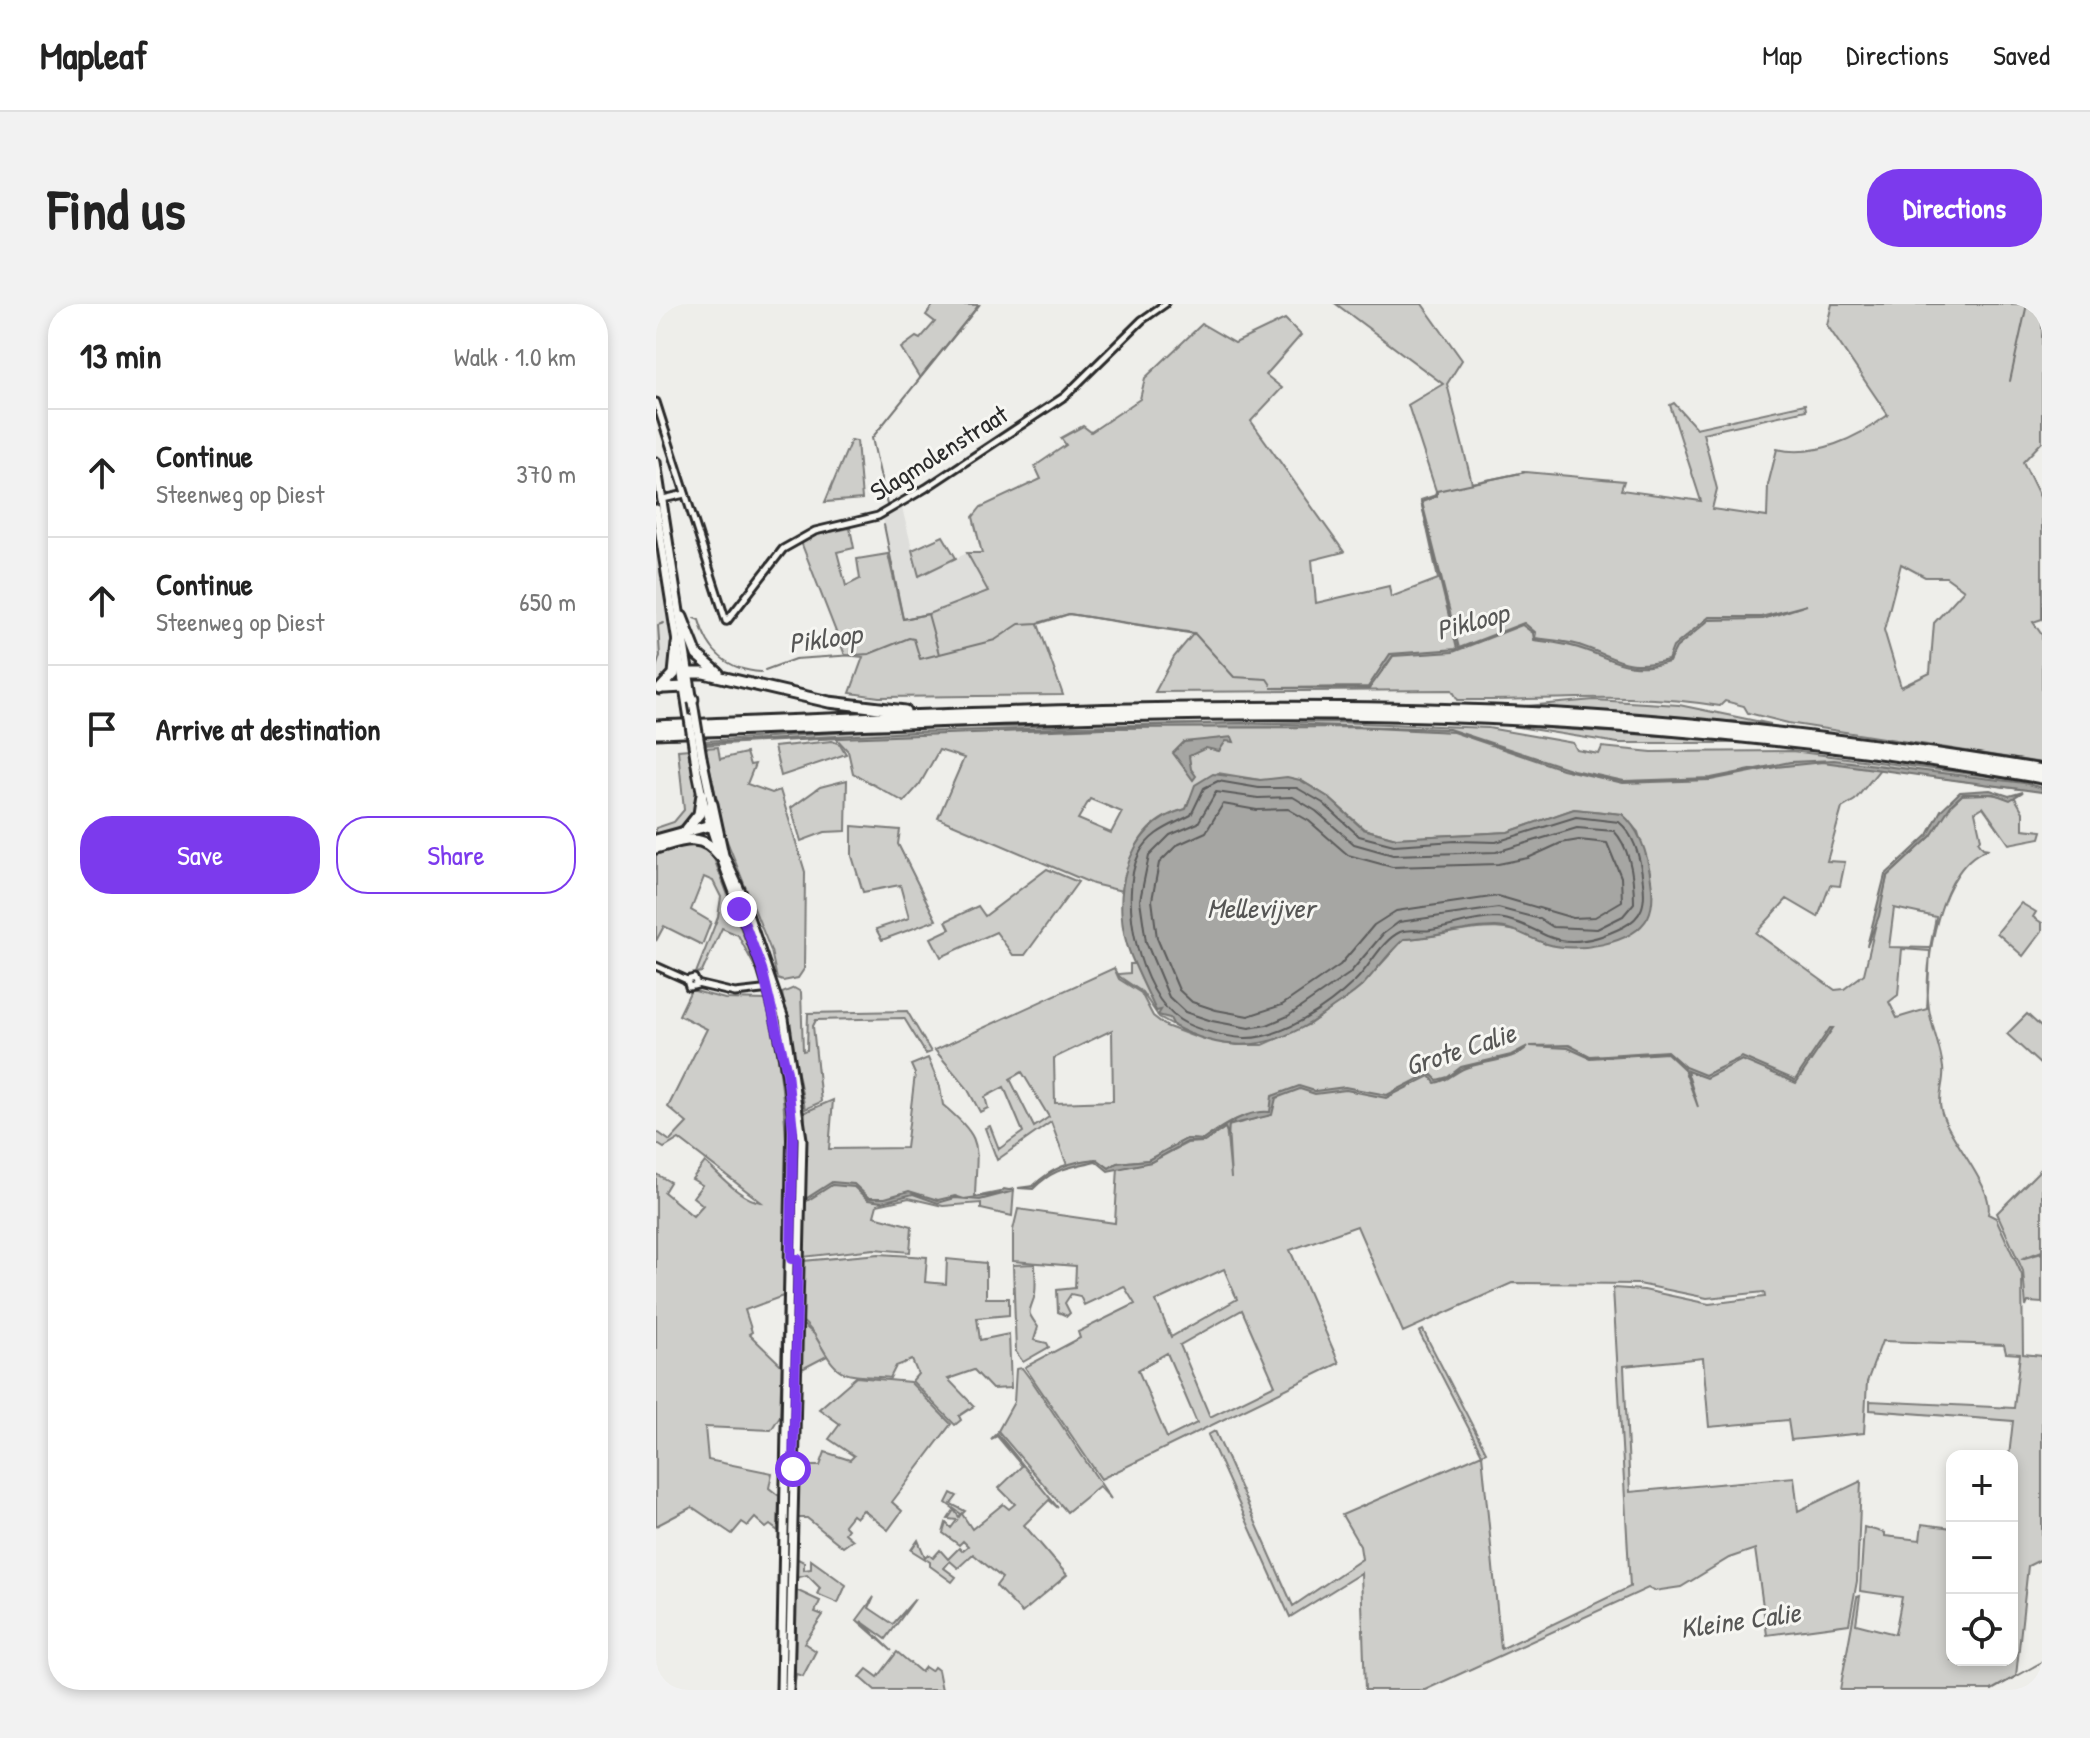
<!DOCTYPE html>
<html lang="en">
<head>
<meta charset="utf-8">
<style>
  body { margin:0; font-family:"Patrick Hand",sans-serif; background:#f2f2f2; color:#222 }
  .controls { position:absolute; right:24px; bottom:24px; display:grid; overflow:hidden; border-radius:16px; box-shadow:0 4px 12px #0003 }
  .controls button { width:72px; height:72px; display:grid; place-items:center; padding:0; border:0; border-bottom:2px solid #e0e0e0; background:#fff; color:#222; font:40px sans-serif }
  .stop { position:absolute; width:24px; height:24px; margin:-18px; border:6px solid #7c3aed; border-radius:50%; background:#fff }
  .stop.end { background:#7c3aed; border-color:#fff; box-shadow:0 2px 8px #0008 }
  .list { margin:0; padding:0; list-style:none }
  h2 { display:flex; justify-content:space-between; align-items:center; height:104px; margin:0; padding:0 32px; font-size:34px }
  h2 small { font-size:26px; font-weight:400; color:#767676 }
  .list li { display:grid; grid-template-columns:52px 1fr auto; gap:24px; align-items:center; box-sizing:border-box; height:128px; padding:0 32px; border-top:2px solid #e0e0e0 }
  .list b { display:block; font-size:30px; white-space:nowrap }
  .list p { margin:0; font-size:26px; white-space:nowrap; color:#767676 }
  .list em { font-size:26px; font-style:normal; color:#767676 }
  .actions { display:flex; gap:16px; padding:24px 32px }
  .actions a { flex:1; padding:18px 0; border:2px solid #7c3aed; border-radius:32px; text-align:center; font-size:28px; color:#7c3aed }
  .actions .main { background:#7c3aed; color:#fff }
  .icon { flex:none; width:44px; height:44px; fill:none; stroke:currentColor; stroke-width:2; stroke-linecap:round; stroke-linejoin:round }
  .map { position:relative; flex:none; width:1386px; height:1386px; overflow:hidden; border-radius:32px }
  header { display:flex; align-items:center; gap:48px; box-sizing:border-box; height:112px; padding:0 40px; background:#fff; border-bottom:2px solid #e0e0e0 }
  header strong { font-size:38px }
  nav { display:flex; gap:44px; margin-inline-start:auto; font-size:28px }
  .intro { display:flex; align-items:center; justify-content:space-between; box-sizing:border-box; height:192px; padding:0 48px }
  h1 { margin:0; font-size:56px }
  .button { padding:20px 36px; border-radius:32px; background:#7c3aed; color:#fff; font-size:28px; font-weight:700 }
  main { display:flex; gap:48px; padding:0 48px }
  aside { flex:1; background:#fff; border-radius:32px; box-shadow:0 4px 12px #0003 }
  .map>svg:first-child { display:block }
  .built { fill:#dededb }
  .green { fill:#cececa; stroke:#7c7c7a; stroke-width:2; fill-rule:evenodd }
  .water { fill:#a6a6a3; stroke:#757573; stroke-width:2 }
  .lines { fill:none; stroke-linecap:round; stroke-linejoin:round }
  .shore { stroke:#5c5c5b; stroke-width:2 }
  .stream { stroke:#757573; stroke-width:2 }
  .tertiary-casing { stroke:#2b2b2b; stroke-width:11 }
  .primary-casing { stroke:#2b2b2b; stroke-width:13 }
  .motorway-casing { stroke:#2b2b2b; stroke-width:15 }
  .tertiary { stroke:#f6f6f2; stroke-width:5 }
  .primary { stroke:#f6f6f2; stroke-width:7 }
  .motorway { stroke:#f6f6f2; stroke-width:9 }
  .primary-bridge-casing { stroke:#2b2b2b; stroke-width:13; stroke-linecap:butt }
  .primary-bridge { stroke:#f6f6f2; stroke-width:7 }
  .route { stroke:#7c3aed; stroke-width:10 }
  .labels { text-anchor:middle; stroke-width:6; stroke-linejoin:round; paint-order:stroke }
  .street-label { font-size:26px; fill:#2b2b2b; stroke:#f6f6f2 }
  .water-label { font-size:28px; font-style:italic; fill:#565655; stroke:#f6f6f2 }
</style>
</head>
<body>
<header>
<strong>Mapleaf</strong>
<nav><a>Map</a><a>Directions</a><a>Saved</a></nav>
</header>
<div class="intro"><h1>Find us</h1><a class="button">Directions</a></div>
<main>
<aside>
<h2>13 min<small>Walk · 1.0 km</small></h2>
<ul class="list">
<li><svg class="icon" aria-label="ahead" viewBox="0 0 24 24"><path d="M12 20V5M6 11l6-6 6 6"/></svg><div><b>Continue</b><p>Steenweg op Diest</p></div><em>370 m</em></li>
<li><svg class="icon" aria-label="ahead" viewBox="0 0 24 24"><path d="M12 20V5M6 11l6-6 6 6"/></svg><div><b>Continue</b><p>Steenweg op Diest</p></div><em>650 m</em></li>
<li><svg class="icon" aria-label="arrive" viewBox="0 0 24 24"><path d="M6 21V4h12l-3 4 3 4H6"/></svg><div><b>Arrive at destination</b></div></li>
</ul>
<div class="actions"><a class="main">Save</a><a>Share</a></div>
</aside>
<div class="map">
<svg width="1386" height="1386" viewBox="0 0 1386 1386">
  <rect width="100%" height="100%" fill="#eeeeea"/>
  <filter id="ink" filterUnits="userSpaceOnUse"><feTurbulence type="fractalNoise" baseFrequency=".0125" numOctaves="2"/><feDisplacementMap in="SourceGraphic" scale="16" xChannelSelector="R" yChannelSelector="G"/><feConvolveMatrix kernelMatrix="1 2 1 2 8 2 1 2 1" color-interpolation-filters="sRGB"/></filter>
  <g filter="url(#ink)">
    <g class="built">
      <path d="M246,204L263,272L311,249L333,286L272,310L247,315L227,215Z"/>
      <path d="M0,239L16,350L13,370L0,380Z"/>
    </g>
    <g class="green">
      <path d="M278,0L323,1L264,74L245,44L260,33L264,35L279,18L270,11Z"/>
      <path d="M680,0H766L806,56L791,80L816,179L870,168L968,177L965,186L1045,197L1014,101L1018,99L1040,124L1149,100L1150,106L1047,129L1061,185L1056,205L1111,213L1112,181L1121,145C1160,154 1201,134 1232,111L1171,21L1176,0H1386V138L1367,158L1386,197V315L1377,318L1386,331V459L1132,419L1092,409L1088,402L1069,397L1064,402C976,387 890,397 802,396L796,386L499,388L518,353L538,329L413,310L382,320L407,391L223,393L194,389L207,353L189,351L145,238L160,231L194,224L198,244L181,248L190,282L204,275L201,255L232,250L247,315L272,310L332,287L311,249H326L317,213L325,203L385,175L379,162L410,141L405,134L427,122L435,128L484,95L489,74L546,20L579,39L629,15L645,31L610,71L626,84L595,117L688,248L656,256L660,299L733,282L735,293L782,275L765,196L780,191V187L752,101L787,80ZM1245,260L1269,273H1290L1308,286L1278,319L1274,369L1245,383L1228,326Z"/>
      <path d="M195,136L201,137L206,195L169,198Z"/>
      <path d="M287,232L300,254L263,272L256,246Z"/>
      <path d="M938,396L1023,401L1115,420L859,403Z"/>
      <path d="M680,418L832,424L917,439L921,446L943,450L946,443L996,448L1136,447L1386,479V484L1370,481L1364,485L1224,465L1199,496L1186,504L1171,557L1189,558L1184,582L1174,581L1162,613L1131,595L1100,629L1179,686L1188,685L1208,670L1231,573L1275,532L1287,509L1306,491L1333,490L1359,494L1367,508V525L1386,527L1384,534L1353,540L1327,503L1319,508L1325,535L1322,537L1327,544L1333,545C1285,557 1266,661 1273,705C1276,725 1285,744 1287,764C1289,778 1281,792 1285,806C1291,833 1340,885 1332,910L1340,914L1366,971L1367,1050L1386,1052V1255L1372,1262L1360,1372L1335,1386H1184L1201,1293L1204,1292L1200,1320L1239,1330L1246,1293L1204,1287L1208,1223L1229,1229V1232L1264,1236L1266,1220L1296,1224V1356H1356V1152H1353L1357,1117L1214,1106V1097L1358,1104L1364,1050L1350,1049L1348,1041L1226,1037L1211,1078L1208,1129L1135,1136L1132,1116L1053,1123L1047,1054L968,1062L974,1188L1138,1173L1142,1207L1205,1177L1201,1277L1193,1320L1111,1331L1099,1245L1073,1254L1025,1283L998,1287L992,1284L769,1386H709L705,1269L634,1313L552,1131L559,1127L637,1302L706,1255L704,1242L686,1211L826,1150L763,1028L767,1026L830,1148L826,1150L845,1345L974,1283L957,984L988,986L1053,1000L1109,993L1108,988L1051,994L983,980L856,979L747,1028L701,922L634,946L683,1059L445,1175L369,1063L424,1034L422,1028L479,1000L468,982L428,1001L424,992L415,990L409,999L414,1009L411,1012L402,1008L401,986L419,984L420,962L357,957V926L362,905L459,919L462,862L495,858L531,839L548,838L570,823L575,874L572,822L613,811C589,806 566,822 547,836L532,835L492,856L461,859L453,864L440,855L411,861L395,818L341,856L329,824L334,822L343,845L367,828L348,783L329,793L332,804L324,808L311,784L279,746L458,664L463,675L485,689L497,712L510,722L539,733L503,713L486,688L464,673L462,670L474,669V660H479L490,684L525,726L581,741H607L654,720L705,682L748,635C796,633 845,609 889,640L994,568L982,528L966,510L918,505L852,528L740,534L708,525L672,493L644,476H604L562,469L539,484L530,505C486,516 475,546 466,587L437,580L282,514L308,454L283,446L264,480L248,498L197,469L192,447L180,434L49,441L48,437L259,424ZM434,495L466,508L455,529L422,515ZM1238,604L1280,613L1274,644L1233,643ZM1246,645L1274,647L1271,705L1241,714L1233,698L1242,691ZM456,726L457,797L399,799L398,754ZM366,768L393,813L378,823L354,775ZM568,965L581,995L515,1033L500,997ZM586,1006L619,1081L554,1113L524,1041ZM511,1049L541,1119L511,1134L482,1066Z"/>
      <path d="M849,421L1105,439H962Z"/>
      <path d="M176,437L184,440L190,450L125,472L118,443Z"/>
      <path d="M62,443L64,455L90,449L94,461L99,460L91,480L116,489L124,486L149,568L148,665L142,674L127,677L121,675L115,647L69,532L49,444Z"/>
      <path d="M33,445C41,491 55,517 0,532V524L18,518L28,506L22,446Z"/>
      <path d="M191,476L190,527L169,528L145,537L135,504L164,483Z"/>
      <path d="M196,522L244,526L242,540L280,616L226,636L220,625L253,614L244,581L207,588L196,552Z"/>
      <path d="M41,538L55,547L101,667L82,631L66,624L46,668L40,669L62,613L65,593L57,577L48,573L35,606L55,618L46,641L8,622L0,637V548Z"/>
      <path d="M391,565L422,578L369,651H357L340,628L285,653L275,634L294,625L290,617L322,602L329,612Z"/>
      <path d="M1365,599L1380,608L1377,613L1386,619V627L1367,652L1341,629Z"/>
      <path d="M138,684L145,688L147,747L151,746L152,709L251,707L275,748L270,750L248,714L160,716L157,722L165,798L149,805L126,689Z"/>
      <path d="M35,686L69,695L111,696C144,835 128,971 124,1112L115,1126L49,1123L52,1156L116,1169L113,1184L123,1192L122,1227L114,1221L110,1224L99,1214L92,1222L86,1218L76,1230L36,1203L0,1222V870L14,878L8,888L37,912L47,901L37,893L46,881L36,875L49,858C64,871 85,896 105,898L23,835L8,844L0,839V827L14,837L31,819L12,803L51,725L23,711ZM127,992L125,1061L93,1030L96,1028L89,1006Z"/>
      <path d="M1371,710L1386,724V762L1351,730Z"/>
      <path d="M272,754L284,783L287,801C330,837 320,841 319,893L358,885L356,912L325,905V899L287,902L253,894L221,901L218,912L256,922L254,948L218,945L147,953L149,808L177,796L173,845L250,844L259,770L255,761Z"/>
      <path d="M1386,864V947L1365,955L1386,949V999L1372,998L1370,1003L1367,967L1341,909Z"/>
      <path d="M223,950L271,953L269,978L290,980L291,955L330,959V994H353V1011L321,1014L324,1036L353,1030L355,1084L336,1085L318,1066L292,1075L318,1102L303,1112L305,1116L299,1121L256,1077L262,1070L256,1056L240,1062L234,1074C220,1072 202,1074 189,1069C170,1062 163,1029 145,1016L147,957Z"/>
      <path d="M379,960C379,970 381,986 378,994C372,1011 371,1007 382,1023L378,1036L391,1039L393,1043L367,1058L360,1048L357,961Z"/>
      <path d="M145,1019L158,1030L171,1052L146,1065L144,1076Z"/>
      <path d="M366,1064L378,1080L455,1195L443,1182L411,1208L342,1127L358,1098L360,1065Z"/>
      <path d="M200,1073L254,1078L295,1120L236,1198L246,1207L232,1226L207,1206L200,1214L196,1211L188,1221L192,1225L189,1229L197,1236L187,1243L151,1214H141L142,1167L144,1162H164L169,1148L194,1156L198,1152L173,1135L184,1120L163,1105Z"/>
      <path d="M341,1129L402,1204L393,1196L368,1221L411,1271L366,1309L340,1282L346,1274L317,1250L302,1264L294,1257L288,1264L300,1273L296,1278L274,1262V1258L255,1246L262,1236L269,1253L272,1250L277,1254L284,1246L292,1255L303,1244L306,1247L312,1242L307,1237L303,1241L287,1229L290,1219L295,1224L301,1216L292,1215L298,1206L303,1213L305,1210L290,1199L295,1189L301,1192L295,1200L309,1207L306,1210L316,1225L347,1200L353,1205L359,1200L343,1184L366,1162L341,1132L335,1135Z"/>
      <path d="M140,1254L148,1258V1266L155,1265V1256L190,1281L182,1299L161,1290L164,1284L151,1271L140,1274Z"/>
      <path d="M140,1286L164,1297L159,1308L167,1311L148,1339L160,1347L147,1372L140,1370L138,1386Z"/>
      <path d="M218,1293L213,1304L237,1320L259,1295L230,1335L205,1317L236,1347L201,1316Z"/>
      <path d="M241,1348L265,1368L269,1363L275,1367L278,1363L282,1366L286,1386H219L204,1373L211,1365L222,1373Z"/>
    </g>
    <g class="water">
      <path d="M869,168L781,187V192L766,198L803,344L868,319L880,329L879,334C893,336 909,337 923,341C962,354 968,367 1012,356L1017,343L1053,313H1105L1151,301L1107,315L1053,316L1020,344L1013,358C968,371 955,352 915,342C903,339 890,338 878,336L877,329L866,321L797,348L737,352L713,385L615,384L712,383L734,350L801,345L765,198L779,192L780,187Z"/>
      <path d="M586,419L793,425L917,466L968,477L1055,474L1134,458L1178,456L1368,479L1386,484V488L1167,458L1120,463L1055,476L967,479L906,465L797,428L697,423L448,424L48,439L257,428Z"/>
      <path d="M576,433L578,438L570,437L563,447L550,444L533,452L535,465L540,472L537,476L517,449L528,438Z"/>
      <path d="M557,470L604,476L631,473L644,476L672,493L707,525L740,534L852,528L918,505L966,510C985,526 992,552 995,576C997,588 998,601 992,613C977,641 919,649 891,640C874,635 858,623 839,623C808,623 779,634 748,635C732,649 721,666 707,681C697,691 683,699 672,707C622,744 575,753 518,722L514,714L502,711L505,706L500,707C492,689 482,669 475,652C453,599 467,520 530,505L539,481Z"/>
      <path d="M1334,486L1353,492L1367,488L1354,496L1338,490H1307L1296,500L1275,532L1231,573L1223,612L1211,642L1229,571L1272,531L1285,506L1304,488Z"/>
      <path d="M1174,724H1177L1140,779L1086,756L1050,774L1031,767L1042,803L1028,765L1011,749L934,754L912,744L874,742L913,741L934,752L1011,747L1029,763L1049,771L1086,753L1139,776Z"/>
      <path d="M872,742C858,758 828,756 807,765C796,770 792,777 779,779L774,772L730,794L690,786L659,790L644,785L620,794L616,811L573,821L572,830L569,824L548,838H531L495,858L452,867L440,857C412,864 398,864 377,885L362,884L377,882C397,863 413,858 441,855L453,864L461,859L492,856L530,835L547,836C566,823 591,805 614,808L616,792L643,782L659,787L689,783L731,791L774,769L781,776L792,773L805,763L855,751Z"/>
      <path d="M176,878L198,880L213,894H229L253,887L282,896L299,892L308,895L342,890L348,885L358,887L324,896L299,894L282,899L257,890L226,898L212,896L198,883L176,881L151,897V894Z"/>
    </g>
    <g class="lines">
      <g class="shore">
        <path d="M562,477L603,484H641L667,499L703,532L738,541L800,537L840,538L920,513L963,518C979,531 985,558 987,578C990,599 987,613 967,623C945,634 916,643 891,632C876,625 858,615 840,614C817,614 796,623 775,626C765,628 753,624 744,628C725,637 714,663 699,677C672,703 626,735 588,734C570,733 539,726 524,716C483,690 462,593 483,550C495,527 515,522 535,511L548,484Z"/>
        <path d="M560,488L602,494L637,493L660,507L698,540L737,551L840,548L921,524L958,527C975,545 978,575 978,599L967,612L941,625L897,623L884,615L842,604L743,618L727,630L693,670L632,712L611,721L593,724L556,717L529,708L513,693L490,638L484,596L493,552L514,531L542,519Z"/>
        <path d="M567,500L601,506L632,505L653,517L692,551L736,563L842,560L872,554L905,539L923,536L951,539L965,573L966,597L939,613L917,614L842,592L740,607L718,621L684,661L626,701L592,712L560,706L536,698L523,686L501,634L496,596L503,559L521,541L550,528Z"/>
      </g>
      <g class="stream">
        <path d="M1354,77L1371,0"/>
        <path d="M231,201L216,134L323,1"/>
        <path d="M228,221L247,315L272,310L283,350"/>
        <path d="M38,314L43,316C52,348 71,366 105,368"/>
        <path d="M0,364L4,352L2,321L8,319"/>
        <path d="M109,366L139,355L213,350L253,334L258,335L264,355L339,336L363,320L382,319L413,310L539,330L578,373L611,375L615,381"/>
        <path d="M727,367L737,352"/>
        <path d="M648,384L690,385"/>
        <path d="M1336,1386L1386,1358"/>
      </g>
      <defs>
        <g id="tertiary">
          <path d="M0,98L70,317"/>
          <path d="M7,195L29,190"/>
          <path d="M71,317L127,245L159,227L222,212L270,184L409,92L486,16L509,0"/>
          <path d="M0,662L31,676L38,674L41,681L33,683L31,676"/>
          <path d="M41,680L79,689L115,685"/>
        </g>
        <g id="primary">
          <path d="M0,158L36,392"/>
          <path d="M0,205L33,415"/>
          <path d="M46,453L56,501"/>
          <path d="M39,454C49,529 83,594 106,665C121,712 130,760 136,809L125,1386"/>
          <path d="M86,593L128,715L146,835L133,1386"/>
        </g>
        <g id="motorway">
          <path d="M26,313L41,351L62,369"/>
          <path d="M28,376L33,369H48L173,398L249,407"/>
          <path d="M8,384L29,383L37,395"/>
          <path d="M4,385L18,370L21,340"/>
          <path d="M0,422C279,411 559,396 838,407C1022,414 1204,436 1386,466"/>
          <path d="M0,429C228,420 456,408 684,410C919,413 1154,434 1386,474"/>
          <path d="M56,500L67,551L88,597"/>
          <path d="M31,525L43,510L46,490"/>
          <path d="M0,536L51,522L58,524"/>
          <path d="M0,544C25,537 45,527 63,551"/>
        </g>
      </defs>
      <use href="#tertiary" class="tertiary-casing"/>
      <use href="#primary" class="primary-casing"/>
      <use href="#motorway" class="motorway-casing"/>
      <use href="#tertiary" class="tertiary"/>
      <use href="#primary" class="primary"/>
      <use href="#motorway" class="motorway"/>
      <defs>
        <g id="primary-bridge">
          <path d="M37,398L46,453"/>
          <path d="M33,415L39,454"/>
        </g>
      </defs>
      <use href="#primary-bridge" class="primary-bridge-casing"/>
      <use href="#primary-bridge" class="primary-bridge"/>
    </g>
  </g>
  <g class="lines" filter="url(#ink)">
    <path class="route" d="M83,605L106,665L131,768L137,827L135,955H142L137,1165"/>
  </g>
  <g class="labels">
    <g class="street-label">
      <text transform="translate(283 149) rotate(-32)" y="9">Slagmolenstraat</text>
    </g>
    <g class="water-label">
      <text transform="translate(816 317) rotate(-15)" y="10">Pikloop</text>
      <text transform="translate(169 334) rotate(-8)" y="10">Pikloop</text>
      <text x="605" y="614">Mellevijver</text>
      <text transform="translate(804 745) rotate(-18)" y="10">Grote Calie</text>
      <text transform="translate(1084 1316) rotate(-8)" y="10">Kleine Calie</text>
    </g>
  </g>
</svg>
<div class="controls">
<button>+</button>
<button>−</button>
<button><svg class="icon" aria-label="locate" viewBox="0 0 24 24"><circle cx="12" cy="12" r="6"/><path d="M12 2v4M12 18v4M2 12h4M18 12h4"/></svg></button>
</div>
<div class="stop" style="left:137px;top:1165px"></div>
<div class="stop end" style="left:83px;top:605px"></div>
</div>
</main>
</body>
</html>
